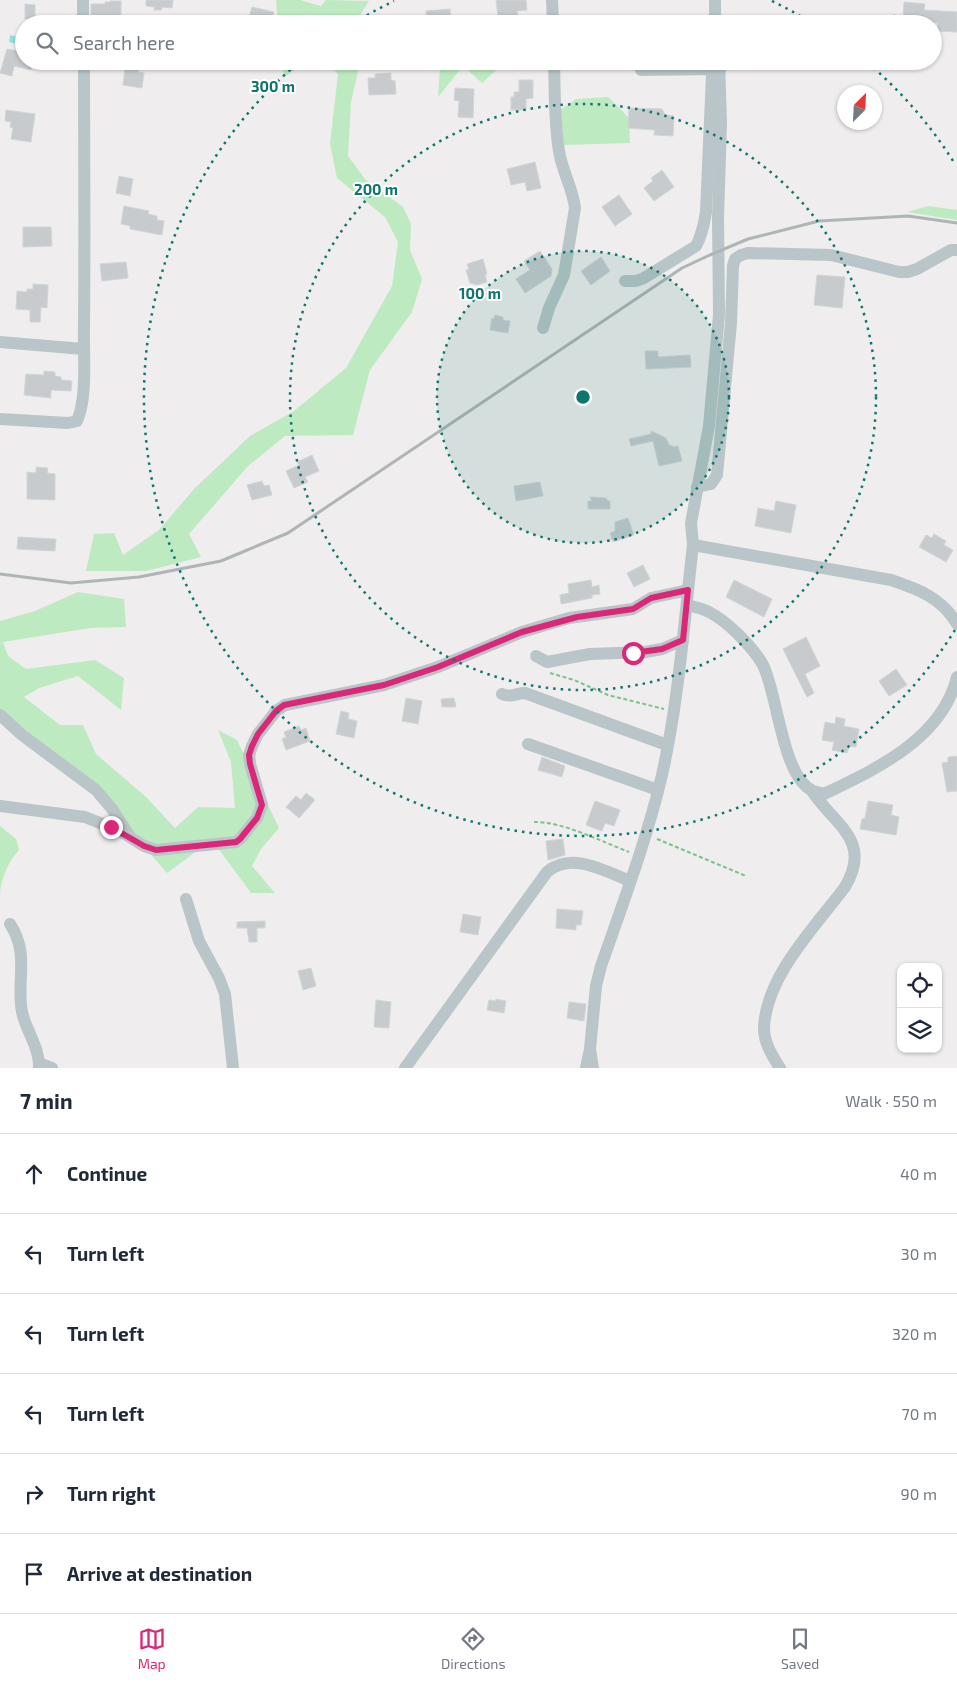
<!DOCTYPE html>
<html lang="en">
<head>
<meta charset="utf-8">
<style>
  body { margin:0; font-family:"Exo 2",sans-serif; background:#f6f6f7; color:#1f2937 }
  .controls { position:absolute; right:15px; bottom:15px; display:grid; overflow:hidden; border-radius:10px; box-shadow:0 1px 4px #0004 }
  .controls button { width:45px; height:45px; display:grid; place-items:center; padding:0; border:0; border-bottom:1px solid #e0e1e3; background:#fff; color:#1f2937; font:25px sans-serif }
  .compass { position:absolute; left:837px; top:85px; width:45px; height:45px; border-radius:50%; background:#fff; box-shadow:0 1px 4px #0004; rotate:24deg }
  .stop { position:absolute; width:15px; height:15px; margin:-11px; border:4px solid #db2777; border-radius:50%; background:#fff }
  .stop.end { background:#db2777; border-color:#fff; box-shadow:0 1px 5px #0008 }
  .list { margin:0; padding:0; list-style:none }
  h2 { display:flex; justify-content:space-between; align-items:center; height:65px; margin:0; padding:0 20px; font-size:21px }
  h2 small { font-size:16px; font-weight:400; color:#747a83 }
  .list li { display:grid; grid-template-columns:32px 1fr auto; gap:15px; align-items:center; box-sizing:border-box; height:80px; padding:0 20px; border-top:1px solid #e0e1e3 }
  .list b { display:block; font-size:19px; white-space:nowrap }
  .list em { font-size:16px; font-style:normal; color:#747a83 }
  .icon { flex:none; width:28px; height:28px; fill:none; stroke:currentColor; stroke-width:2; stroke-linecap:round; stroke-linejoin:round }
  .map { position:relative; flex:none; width:957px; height:1068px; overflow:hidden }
  .search { position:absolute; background:#fff; box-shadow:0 1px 4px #0004; left:15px; right:15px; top:15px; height:55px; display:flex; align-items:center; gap:12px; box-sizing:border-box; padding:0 18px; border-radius:28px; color:#747a83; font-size:19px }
  .sheet { height:545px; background:#fff }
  nav { display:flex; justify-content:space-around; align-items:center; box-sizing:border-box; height:70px; border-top:1px solid #e0e1e3; background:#fff; font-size:14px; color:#747a83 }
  nav a { display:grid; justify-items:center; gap:2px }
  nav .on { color:#db2777 }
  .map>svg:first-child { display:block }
  .green { fill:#beeac2 }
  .water { fill:#8fe3dc }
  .building { fill:#c7cbce; stroke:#d1d5d8 }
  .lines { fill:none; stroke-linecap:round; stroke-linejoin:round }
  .path { stroke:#79c589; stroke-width:2; stroke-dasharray:4 2.5; stroke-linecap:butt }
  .minor { stroke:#b9c5c8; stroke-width:12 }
  .rail { stroke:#afb4b7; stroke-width:3 }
  .route { stroke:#db2777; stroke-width:6 }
  .ring { fill:none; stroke:#0f766e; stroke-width:2.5; stroke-dasharray:2.5 5 }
  .centre { fill:#0f766e; stroke:#fff; stroke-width:2.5 }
  .ring-label { font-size:15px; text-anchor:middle; font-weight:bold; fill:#0f766e; stroke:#fff; stroke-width:4; stroke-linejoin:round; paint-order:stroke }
</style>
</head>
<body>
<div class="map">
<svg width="957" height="1068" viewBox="0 0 957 1068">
  <rect width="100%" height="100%" fill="#efeded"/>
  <g class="green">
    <path d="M276,0H300L321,6L326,0L369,1L354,24H278Z"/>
    <path d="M527,16L529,24H488Z"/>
    <path d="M282,61H309L284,77Z"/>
    <path d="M325,61H354L358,72L351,102L348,156L365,179L403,207L411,224L410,250L422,279L412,312L370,370L353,435L285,436L248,466L189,534L201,557L146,571H86L94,534L114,533L123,555L159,530L194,489L250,436L294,411L346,368L392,286L398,242L385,217L337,178L330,144L338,74Z"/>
    <path d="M446,61H531L527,65L504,63L482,83L463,66L438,97L440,68Z"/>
    <path d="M608,97L629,118L630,143L564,145L559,111L576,99Z"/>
    <path d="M928,206L957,210V220L907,212Z"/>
    <path d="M78,592L124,599L126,627L90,628L3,642L8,656L26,669L95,660L124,678L121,710L78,676L39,688L24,697L60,725H83L96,754L146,797L175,828L198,807L235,808L231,762L218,730L237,740L279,828L261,849L252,866L275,893H251L212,840L167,873L128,828L28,732L0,710V621L35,611Z"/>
    <path d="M0,826L16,839L19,850C9,860 1,879 0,893Z"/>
  </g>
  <path class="water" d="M10,35L23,38L21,45L9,42Z"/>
  <g class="building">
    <path d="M146,0H173L172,8L162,7V10H154L155,7L146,6Z"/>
    <path d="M496,0H526L527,10L517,11L518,16L498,17Z"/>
    <path d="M110,1H121V19H98V22H91V4H105V2H110Z"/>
    <path d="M904,2L925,4L924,10L957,12V32L937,31L938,23L903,20Z"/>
    <path d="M25,4L35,5V19H25Z"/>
    <path d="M252,7L274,12L270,24H247Z"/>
    <path d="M450,9L451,24H427L426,11Z"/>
    <path d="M7,49L24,52V61H33L31,70L14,66L12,76L0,73Z"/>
    <path d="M125,68L139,69L138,72L144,73L142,88L123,85Z"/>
    <path d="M391,73V80L395,81L396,94L369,95L368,78H375V74Z"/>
    <path d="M519,80H533V98L526,99V110H511V97H514V92H519Z"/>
    <path d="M455,88L474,89L473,118L458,117L459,101L454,100Z"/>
    <path d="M629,108L662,109L665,115L674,116L673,136L654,135L655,130L628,128Z"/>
    <path d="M6,110L35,114L31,142L11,139L13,128L10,127L11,122L5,121Z"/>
    <path d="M535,162L541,188L527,191L525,182L511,185L507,169Z"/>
    <path d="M662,170L674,187L654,201L644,188L653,181L651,178Z"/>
    <path d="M119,176L133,179L130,196L116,193Z"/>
    <path d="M619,195L632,214L615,226L602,207Z"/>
    <path d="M124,206L149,211L148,214L157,216V220L164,221L162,235L130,229V226L121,224Z"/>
    <path d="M23,227H51L52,246L23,247Z"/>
    <path d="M540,251L552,269L551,276L525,293L516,279L530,270L524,261Z"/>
    <path d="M601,257L610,271L591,285L581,271Z"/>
    <path d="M483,259L487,274L485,275L487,282L477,285L470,283L466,270L469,269L467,264Z"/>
    <path d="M126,262L128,278L102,281L100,264Z"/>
    <path d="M817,275L845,277L842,308L814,305Z"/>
    <path d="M33,284L48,285L47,308L41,307L40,322H30V310L16,309L17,291L27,292V289H33Z"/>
    <path d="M495,315L503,317V320L510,321L508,333L490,330L492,318L494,319Z"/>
    <path d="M645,351H658V357L690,355L691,367L646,369Z"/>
    <path d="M44,371L55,372V376L61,377V380L72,381L71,391L51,390V398L24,395L26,374L44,375Z"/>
    <path d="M651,431L666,438L669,445L674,447L678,446L682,461L659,466L653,441L631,446L629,439L651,434Z"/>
    <path d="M312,455L319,471L305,477L308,482L294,488L286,471L299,465L297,462Z"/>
    <path d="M36,467L48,468L47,473L55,474V500L27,499V472L36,473Z"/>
    <path d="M262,481L264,486L269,485L272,495L252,500L247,485Z"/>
    <path d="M540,482L543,496L516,501L514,486Z"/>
    <path d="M590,497L606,498L608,501H610V509H588V501H592Z"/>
    <path d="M776,501L796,505L791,533L755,526L758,508L774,511Z"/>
    <path d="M628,518L634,535L613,542L610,533L615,531V522Z"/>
    <path d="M934,534L946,541L944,545L953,550L946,562L919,547L926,535L932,538Z"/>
    <path d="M18,537L56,539L55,551L17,549Z"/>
    <path d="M643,565L650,579L634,587L627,573Z"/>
    <path d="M591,580L592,587L599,585L600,594L592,595V598L561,604L560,595L569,593L568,584Z"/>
    <path d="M734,580L772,599L764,617L726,597Z"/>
    <path d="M806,637L820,666L805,674L814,693L807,697L783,649Z"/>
    <path d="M896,669L907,685L889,696L879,681Z"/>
    <path d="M406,698L422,701L418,724L402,721Z"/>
    <path d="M454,698L456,707H442L441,699Z"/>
    <path d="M341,711L349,713L348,719L357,721L354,738L336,734Z"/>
    <path d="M836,717L845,719L844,726L859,729L856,747L849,746L847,753L832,750L834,742L822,740L825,722L835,724Z"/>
    <path d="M299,726L301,730L306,728L310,741L286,750L282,739L286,737L284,732Z"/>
    <path d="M957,756V791L947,792L942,763L948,762V757Z"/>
    <path d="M542,757L565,766L562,777L538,770Z"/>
    <path d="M306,793L315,800L299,818L286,807L296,796L301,800Z"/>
    <path d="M595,801L620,810L614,826L605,823L602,831L586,825Z"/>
    <path d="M868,801L893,805L891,815L899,817L896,835L860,829L862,819L865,818Z"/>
    <path d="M563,839L565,855L548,860L546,841Z"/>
    <path d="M557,909L583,911L581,925H576V930L556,928Z"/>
    <path d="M463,914L481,917L478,935L460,932Z"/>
    <path d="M265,921V928H257V942H249L247,928H237V922Z"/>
    <path d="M311,968L316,986L303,990L298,971Z"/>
    <path d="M496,999L506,1001L504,1013L487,1010L489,1000L496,1001Z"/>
    <path d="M376,1000L391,1002L389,1028L374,1027Z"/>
    <path d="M569,1002L586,1004L584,1021L567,1018Z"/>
  </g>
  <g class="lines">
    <g class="path">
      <path d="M890,24L895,14"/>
      <path d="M550,673L574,680L608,695L664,709"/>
      <path d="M534,822C561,821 603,842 629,852"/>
      <path d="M657,839L746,876"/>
    </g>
    <g class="minor">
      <path d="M83,0V24"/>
      <path d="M552,0L553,24"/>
      <path d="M715,0V24"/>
      <path d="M354,62L358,61"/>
      <path d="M641,70L720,69"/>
      <path d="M625,281H636L644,278L696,246C702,235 704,225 706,212L712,74"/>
      <path d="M543,328L549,308L564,275L575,208C573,189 562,171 559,151C554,122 555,91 554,61"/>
      <path d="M0,342L83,349"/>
      <path d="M0,419L68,423L77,421C88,397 83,351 84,323C85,236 84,149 84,61"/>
      <path d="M697,487L711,484L717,475L731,323L733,266L735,259L741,255L748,253L831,255L899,272H908L917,269L951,250H957"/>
      <path d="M693,545L891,580C918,589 942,598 957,624"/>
      <path d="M687,605C694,607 702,608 709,612C727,621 753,647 763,665C778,695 782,777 813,791C817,792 821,793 824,794C876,769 942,739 957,677"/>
      <path d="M536,656L547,662L590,654L645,652L662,649L683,640"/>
      <path d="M502,694C510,698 517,693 525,693L667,745"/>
      <path d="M0,715L22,735L96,790L112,809L129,835"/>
      <path d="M528,744L658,790"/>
      <path d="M0,806L85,817L120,831L144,846L156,850L236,842L240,839L257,818L262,805L250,764L249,755L252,746L258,734L276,711L285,705L384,685L438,667L522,632L569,618L633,609L651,598L688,590"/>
      <path d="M186,899L199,941L219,978L225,994L233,1068"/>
      <path d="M10,924C30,954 16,981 22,1012C26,1031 40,1048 39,1068"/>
      <path d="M590,1049L596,986L601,966C623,903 647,839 662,775C679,699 684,622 693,545L691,523L709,426L719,315L718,217L721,123L719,61"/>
      <path d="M39,1063L52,1068"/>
      <path d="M405,1068L547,872C571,851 605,871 630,881"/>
      <path d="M586,1068L590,1049L593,1068"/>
      <path d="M780,1068C773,1057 764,1043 764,1029C765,977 815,927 845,887C873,840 834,825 812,791"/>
    </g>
    <path class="rail" d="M0,574L71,583L139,577L221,561L288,533L682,268L710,255L748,239L819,221L908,216L957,223"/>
  </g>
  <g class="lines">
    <path class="route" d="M111,827L144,846L156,850L236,842L240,839L257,818L262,805L250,764L249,755L252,746L258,734L276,711L284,705L384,685L438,667L522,632L577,617L633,609L651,598L688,590L683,640L662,649L633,653"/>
  </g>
  <circle cx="583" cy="397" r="146" fill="#0f766e" fill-opacity=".12"/>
  <g class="ring">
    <circle cx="583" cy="397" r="146"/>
    <circle cx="583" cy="397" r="293"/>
    <path d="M955 630A439 439 0 1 1 298 63M354 23A439 439 0 0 1 394 1M772 1A439 439 0 0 1 812 23M868 63A439 439 0 0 1 955 164"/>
  </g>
  <circle cx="583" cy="397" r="8" class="centre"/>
  <g class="ring-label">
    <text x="273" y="92">300 m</text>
    <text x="376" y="195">200 m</text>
    <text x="480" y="299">100 m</text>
  </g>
</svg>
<div class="controls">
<button><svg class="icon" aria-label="locate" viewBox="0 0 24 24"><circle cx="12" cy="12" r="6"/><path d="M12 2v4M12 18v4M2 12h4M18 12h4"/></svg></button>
<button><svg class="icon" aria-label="layers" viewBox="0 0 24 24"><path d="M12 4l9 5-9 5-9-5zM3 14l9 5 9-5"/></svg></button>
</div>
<svg class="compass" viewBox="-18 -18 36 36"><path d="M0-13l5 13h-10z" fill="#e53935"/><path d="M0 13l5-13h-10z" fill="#747a83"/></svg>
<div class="stop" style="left:633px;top:653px"></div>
<div class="stop end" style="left:111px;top:827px"></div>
<div class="search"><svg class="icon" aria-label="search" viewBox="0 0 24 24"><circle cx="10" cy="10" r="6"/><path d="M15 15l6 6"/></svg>Search here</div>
</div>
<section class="sheet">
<h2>7 min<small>Walk · 550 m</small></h2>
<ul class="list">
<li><svg class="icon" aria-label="ahead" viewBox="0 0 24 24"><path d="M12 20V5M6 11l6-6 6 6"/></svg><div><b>Continue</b></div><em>40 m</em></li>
<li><svg class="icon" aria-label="left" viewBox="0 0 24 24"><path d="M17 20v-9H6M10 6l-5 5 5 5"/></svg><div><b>Turn left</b></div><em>30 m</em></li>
<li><svg class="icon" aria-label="left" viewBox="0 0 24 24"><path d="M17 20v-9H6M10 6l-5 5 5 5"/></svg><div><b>Turn left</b></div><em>320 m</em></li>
<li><svg class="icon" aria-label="left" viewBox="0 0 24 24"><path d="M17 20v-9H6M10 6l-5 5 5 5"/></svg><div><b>Turn left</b></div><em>70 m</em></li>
<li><svg class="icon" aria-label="right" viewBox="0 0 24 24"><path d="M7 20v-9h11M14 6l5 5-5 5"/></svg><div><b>Turn right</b></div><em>90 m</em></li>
<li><svg class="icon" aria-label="arrive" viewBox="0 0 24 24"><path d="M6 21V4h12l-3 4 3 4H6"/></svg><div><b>Arrive at destination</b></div></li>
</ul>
</section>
<nav>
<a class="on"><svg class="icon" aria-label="map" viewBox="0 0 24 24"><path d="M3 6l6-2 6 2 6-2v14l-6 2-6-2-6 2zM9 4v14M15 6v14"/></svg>Map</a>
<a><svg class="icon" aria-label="directions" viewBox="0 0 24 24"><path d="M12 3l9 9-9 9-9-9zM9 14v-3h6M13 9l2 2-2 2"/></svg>Directions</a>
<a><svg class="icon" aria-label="saved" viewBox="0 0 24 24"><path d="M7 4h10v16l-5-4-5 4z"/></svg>Saved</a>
</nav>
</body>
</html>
